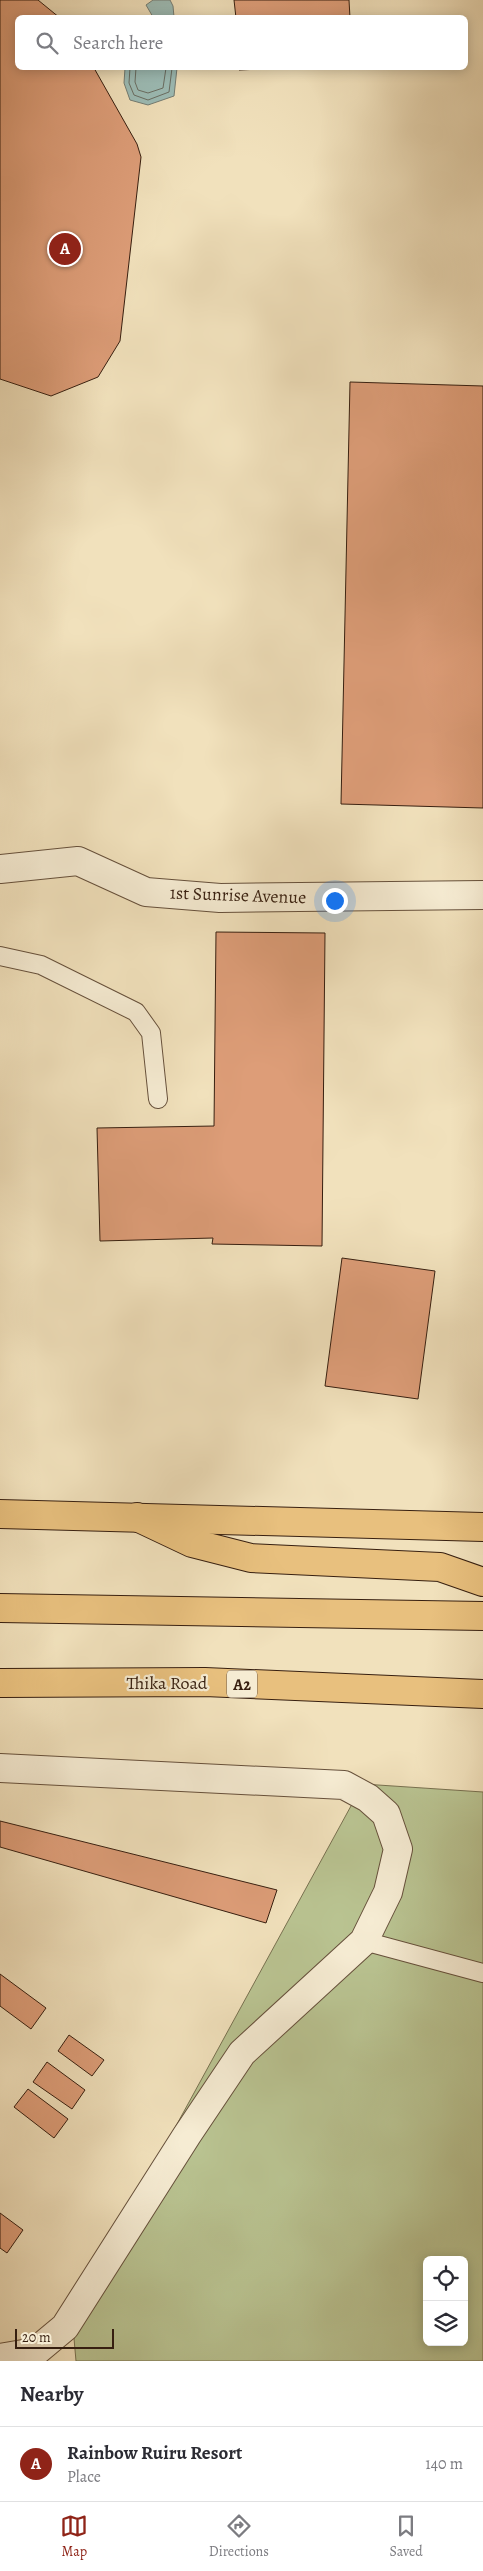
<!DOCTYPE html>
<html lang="en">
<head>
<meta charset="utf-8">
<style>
  body { margin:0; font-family:Alegreya,serif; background:#f2f2f3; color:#2b2b33 }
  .controls { position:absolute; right:15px; bottom:15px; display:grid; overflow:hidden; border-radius:8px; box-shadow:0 2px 12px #0003 }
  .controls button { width:45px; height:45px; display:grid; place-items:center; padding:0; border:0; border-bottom:1px solid #e1e1e2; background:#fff; color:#2b2b33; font:25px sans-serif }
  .scale { position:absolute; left:15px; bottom:12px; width:99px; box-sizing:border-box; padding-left:5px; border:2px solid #371f10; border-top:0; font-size:14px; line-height:18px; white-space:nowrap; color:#371f10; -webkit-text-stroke:4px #f6ecd3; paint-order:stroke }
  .you { position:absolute; left:334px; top:900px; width:18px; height:18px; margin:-12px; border:4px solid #fff; border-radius:50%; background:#1a73e8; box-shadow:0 0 0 8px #1a73e833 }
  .badge { display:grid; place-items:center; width:32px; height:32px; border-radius:50%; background:#8f2418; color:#fff; font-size:16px; font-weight:700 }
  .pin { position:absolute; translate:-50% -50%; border:2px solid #fff; box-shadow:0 1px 5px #0006 }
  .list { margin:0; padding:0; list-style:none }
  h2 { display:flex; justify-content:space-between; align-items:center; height:65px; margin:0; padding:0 20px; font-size:21px }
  h2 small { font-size:16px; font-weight:400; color:#7c7c81 }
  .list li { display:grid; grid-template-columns:32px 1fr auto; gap:15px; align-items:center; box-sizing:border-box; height:75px; padding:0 20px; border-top:1px solid #e1e1e2 }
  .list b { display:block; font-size:19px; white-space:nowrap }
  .list p { margin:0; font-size:16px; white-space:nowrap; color:#7c7c81 }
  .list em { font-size:16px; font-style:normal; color:#7c7c81 }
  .icon { flex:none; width:28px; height:28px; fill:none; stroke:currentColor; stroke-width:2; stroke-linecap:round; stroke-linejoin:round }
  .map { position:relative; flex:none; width:483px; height:2361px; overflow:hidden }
  .search { position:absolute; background:#fff; box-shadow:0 2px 12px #0003; left:15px; right:15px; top:15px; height:55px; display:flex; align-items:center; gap:12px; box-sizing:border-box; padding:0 18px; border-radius:8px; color:#7c7c81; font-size:19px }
  .sheet { height:140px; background:#fff }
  nav { display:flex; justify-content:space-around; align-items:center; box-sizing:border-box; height:70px; border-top:1px solid #e1e1e2; background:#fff; font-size:14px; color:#7c7c81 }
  nav a { display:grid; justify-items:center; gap:2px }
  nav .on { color:#8f2418 }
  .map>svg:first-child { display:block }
  .green { fill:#b9c391; stroke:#787150; fill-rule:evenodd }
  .water { fill:#9cbcb6; stroke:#747d74 }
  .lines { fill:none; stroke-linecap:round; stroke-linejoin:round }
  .shore { stroke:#6a6e63; stroke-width:1 }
  .building { fill:#dd9d78; stroke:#371f10 }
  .service-casing { stroke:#66503b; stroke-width:20 }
  .minor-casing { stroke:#66503b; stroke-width:30 }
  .primary-casing { stroke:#371f10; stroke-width:30 }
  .trunk-casing { stroke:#371f10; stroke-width:30 }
  .service { stroke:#f6ecd3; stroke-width:18 }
  .minor { stroke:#f6ecd3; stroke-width:28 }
  .primary { stroke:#e8c07e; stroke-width:28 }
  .trunk { stroke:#e8c07e; stroke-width:28 }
  .labels { text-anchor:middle; stroke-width:4.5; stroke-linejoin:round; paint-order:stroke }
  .shield { fill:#f6ecd3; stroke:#705c4a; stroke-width:1 }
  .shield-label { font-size:16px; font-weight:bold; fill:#371f10 }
  .street-label { font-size:18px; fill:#371f10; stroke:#f6ecd3 }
</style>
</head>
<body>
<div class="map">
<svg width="483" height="2361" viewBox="0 0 483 2361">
  <rect width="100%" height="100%" fill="#f1e1bc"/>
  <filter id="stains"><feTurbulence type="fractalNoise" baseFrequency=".004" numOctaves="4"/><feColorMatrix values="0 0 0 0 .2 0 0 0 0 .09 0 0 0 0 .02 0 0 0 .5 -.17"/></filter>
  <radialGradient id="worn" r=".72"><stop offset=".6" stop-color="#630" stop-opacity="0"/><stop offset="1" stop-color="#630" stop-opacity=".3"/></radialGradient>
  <path class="green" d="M363,1784L483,1792V2361H76L72,2316ZM427,2260H464V2342H427Z"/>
  <g class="water">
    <path d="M153,0H170L173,6L174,17H153L146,5Z"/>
    <path d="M125,68H177L174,96L148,105L130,100L124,83Z"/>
  </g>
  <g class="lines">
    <g class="shore">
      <path d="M130,68L129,83L134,95L148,100L169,92L172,68"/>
      <path d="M136,68L135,82L138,90L148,93L163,88L166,68"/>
    </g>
  </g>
  <g class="building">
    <path d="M0,0H38L60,18H18V68H94L137,144L141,157L120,341L98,377L51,396L0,379Z"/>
    <path d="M234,0H349L350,18H236Z"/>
    <path d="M239,68H283L239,70Z"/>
    <path d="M350,382L483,386V808L341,804Z"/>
    <path d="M216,932L325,933L322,1246L212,1244L213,1238L100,1241L97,1128L214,1126Z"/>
    <path d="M342,1258L435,1271L418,1399L325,1386Z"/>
    <path d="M0,1821L277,1890L266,1923L0,1847Z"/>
    <path d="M0,1974L46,2008L31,2029L0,2006Z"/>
    <path d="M69,2035L104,2060L92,2076L58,2051Z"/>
    <path d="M47,2062L85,2090L72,2109L33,2082Z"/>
    <path d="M28,2089L68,2119L54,2138L14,2107Z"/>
    <path d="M0,2213L23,2230L7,2253L0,2248Z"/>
  </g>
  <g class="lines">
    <defs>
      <g id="service">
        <path d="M0,956L41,965L136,1012L151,1033L158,1099"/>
        <path d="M364,1941L483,1973"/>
      </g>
      <g id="minor">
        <path d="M0,869L78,861L146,892L220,898L483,895"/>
        <path d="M0,1768L344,1785L368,1798L386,1814L398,1849L388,1892L364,1941L242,2053L187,2135L65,2327L35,2352L0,2358"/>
      </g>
      <path id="primary" d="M0,1514L483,1527"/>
      <g id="trunk">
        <path d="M137,1517L192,1543L251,1558L440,1567L483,1582"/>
        <path d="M0,1608L483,1616"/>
        <path d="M0,1683L205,1682L483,1694"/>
      </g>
    </defs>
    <use href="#service" class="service-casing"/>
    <use href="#minor" class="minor-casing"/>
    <use href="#primary" class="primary-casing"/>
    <use href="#trunk" class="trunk-casing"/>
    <use href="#service" class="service"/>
    <use href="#minor" class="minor"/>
    <use href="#primary" class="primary"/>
    <use href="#trunk" class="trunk"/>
  </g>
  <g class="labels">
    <rect class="shield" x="227" y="1670.5" width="30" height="27" rx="4"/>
    <g class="shield-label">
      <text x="242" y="1690">A2</text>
    </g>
    <g class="street-label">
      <text transform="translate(238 895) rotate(2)" y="6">1st Sunrise Avenue</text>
      <text x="167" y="1689">Thika Road</text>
    </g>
  </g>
  <rect width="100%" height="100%" filter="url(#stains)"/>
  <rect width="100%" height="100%" fill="url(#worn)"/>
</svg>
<div class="controls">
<button><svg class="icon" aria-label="locate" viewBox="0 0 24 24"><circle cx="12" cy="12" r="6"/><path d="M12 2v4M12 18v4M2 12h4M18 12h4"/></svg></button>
<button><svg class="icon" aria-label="layers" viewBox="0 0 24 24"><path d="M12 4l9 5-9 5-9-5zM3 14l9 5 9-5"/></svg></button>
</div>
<div class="scale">20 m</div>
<div class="you"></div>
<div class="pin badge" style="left:65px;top:249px">A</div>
<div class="search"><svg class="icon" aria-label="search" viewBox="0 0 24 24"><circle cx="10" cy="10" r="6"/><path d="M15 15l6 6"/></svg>Search here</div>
</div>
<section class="sheet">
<h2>Nearby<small></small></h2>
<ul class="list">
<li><span class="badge">A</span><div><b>Rainbow Ruiru Resort</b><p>Place</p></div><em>140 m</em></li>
</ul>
</section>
<nav>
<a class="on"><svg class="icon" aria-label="map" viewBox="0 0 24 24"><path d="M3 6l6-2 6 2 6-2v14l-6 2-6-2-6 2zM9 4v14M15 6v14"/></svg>Map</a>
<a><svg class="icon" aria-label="directions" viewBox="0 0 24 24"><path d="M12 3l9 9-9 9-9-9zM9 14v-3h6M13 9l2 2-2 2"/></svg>Directions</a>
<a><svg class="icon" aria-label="saved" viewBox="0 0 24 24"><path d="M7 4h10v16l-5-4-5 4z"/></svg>Saved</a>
</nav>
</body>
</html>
